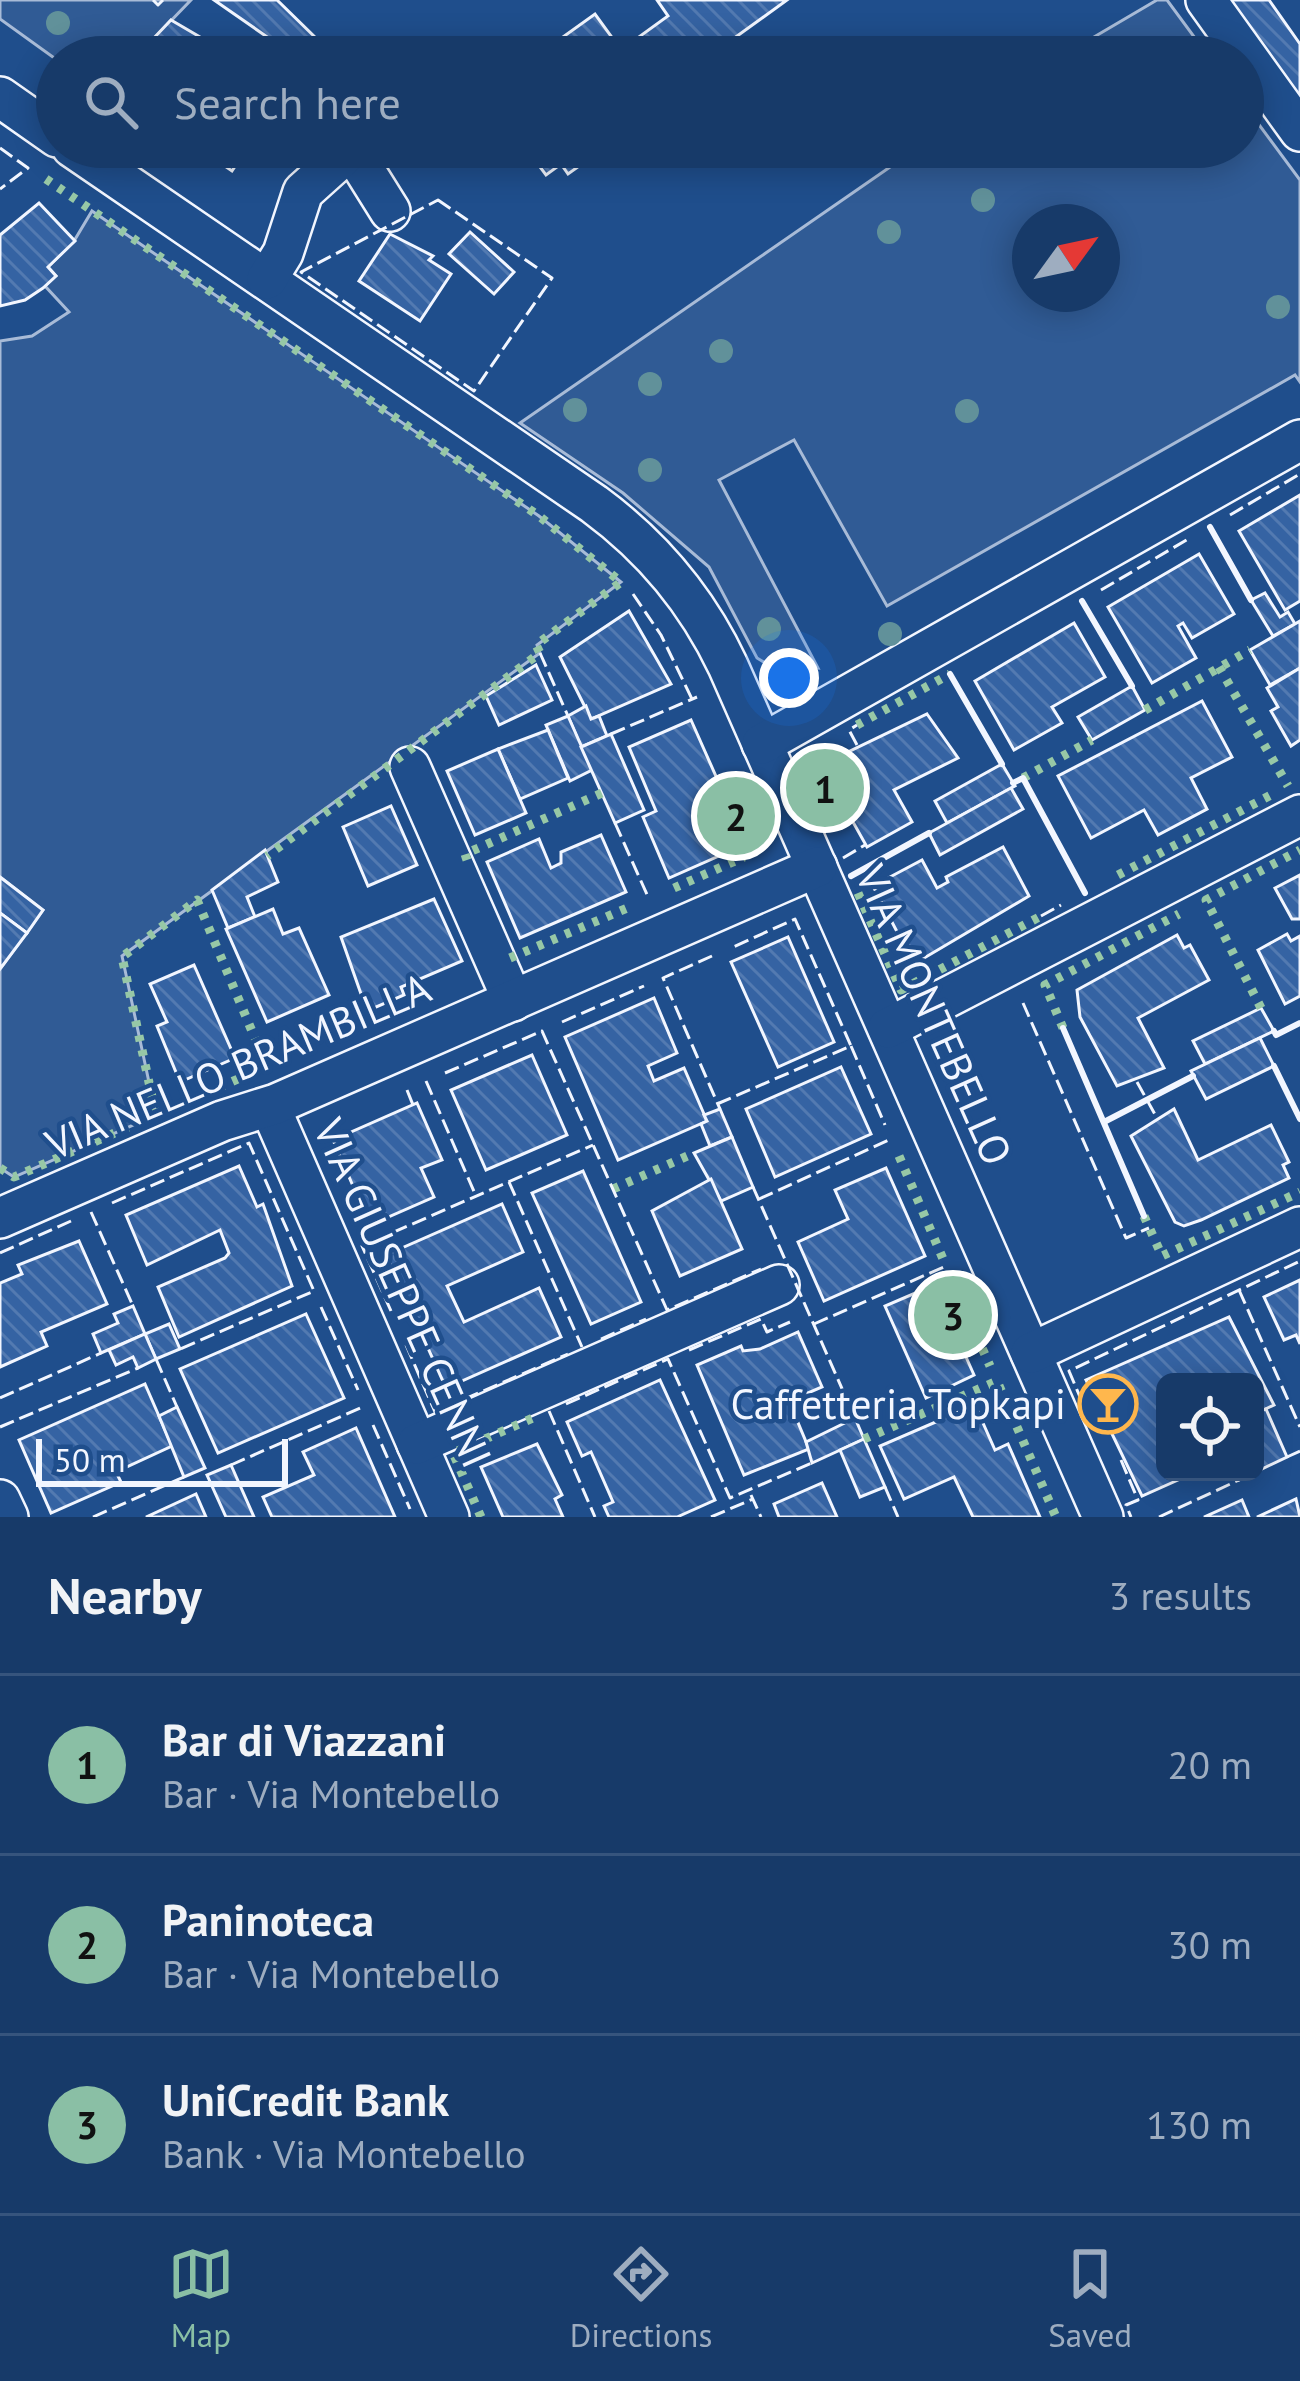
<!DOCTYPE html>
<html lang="en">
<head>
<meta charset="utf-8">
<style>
  body { margin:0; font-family:"PT Sans",sans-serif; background:#244571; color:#f1f3f6 }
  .controls { position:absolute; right:36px; bottom:36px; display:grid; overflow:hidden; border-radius:18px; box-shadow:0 6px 30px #0003 }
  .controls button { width:108px; height:108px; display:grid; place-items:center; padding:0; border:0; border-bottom:3px solid #36547d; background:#173a69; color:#f1f3f6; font:60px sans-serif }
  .compass { position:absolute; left:1012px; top:204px; width:108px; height:108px; border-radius:50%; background:#173a69; box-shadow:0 6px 30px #0003; rotate:57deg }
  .scale { position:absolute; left:36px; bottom:30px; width:252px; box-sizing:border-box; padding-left:12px; border:6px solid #f2f6ff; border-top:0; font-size:33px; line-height:42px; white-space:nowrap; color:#f2f6ff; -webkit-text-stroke:9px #1f4e8c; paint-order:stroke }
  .you { position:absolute; left:789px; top:678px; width:42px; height:42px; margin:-30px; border:9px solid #fff; border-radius:50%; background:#1a73e8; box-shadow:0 0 0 18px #1a73e833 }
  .badge { display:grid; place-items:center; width:78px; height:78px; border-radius:50%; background:#8abfa5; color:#111; font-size:39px; font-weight:700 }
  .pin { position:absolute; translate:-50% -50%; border:6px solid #fff; box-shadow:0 3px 12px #0006 }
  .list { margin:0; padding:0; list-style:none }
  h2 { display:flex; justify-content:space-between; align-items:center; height:156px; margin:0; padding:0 48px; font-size:51px }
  h2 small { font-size:39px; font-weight:400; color:#9eadc0 }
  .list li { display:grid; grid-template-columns:78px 1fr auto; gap:36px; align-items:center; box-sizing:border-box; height:180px; padding:0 48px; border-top:3px solid #36547d }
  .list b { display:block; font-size:45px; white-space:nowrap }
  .list p { margin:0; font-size:39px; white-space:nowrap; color:#9eadc0 }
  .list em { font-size:39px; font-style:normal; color:#9eadc0 }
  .icon { flex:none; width:66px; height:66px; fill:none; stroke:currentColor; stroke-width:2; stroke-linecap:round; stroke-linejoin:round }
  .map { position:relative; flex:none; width:1300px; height:1517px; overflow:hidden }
  .search { position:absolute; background:#173a69; box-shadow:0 6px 30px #0003; left:36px; right:36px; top:36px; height:132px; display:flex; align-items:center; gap:30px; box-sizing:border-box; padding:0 42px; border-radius:66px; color:#9eadc0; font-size:45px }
  .sheet { height:696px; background:#173a69 }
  nav { display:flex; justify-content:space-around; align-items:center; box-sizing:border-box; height:168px; border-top:3px solid #36547d; background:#173a69; font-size:33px; color:#9eadc0 }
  nav a { display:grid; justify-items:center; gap:6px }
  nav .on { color:#8abfa5 }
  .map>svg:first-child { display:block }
  .green { fill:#305b95; stroke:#a8bbd7; stroke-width:3; fill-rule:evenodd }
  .building { fill:url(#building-back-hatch); stroke:#f2f6ff; stroke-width:3 }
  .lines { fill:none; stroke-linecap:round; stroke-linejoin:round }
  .minor-casing { stroke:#f2f6ff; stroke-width:44 }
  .minor { stroke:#1f4e8c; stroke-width:39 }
  .hedge { stroke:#97c8a6; stroke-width:9; stroke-dasharray:6 9; stroke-linecap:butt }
  .fence { stroke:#f2f6ff; stroke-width:3; stroke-dasharray:15 6; stroke-linecap:butt }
  .wall { stroke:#f2f6ff; stroke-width:6 }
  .tree { fill:#61919a }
  .labels { text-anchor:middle; stroke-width:9; stroke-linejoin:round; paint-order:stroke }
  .street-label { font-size:42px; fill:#f2f6ff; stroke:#1f4e8c }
  .poi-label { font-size:42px; fill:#f2f6ff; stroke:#1f4e8c; text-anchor:end }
</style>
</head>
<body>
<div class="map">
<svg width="1300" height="1517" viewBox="0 0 1300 1517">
  <defs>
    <pattern id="building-back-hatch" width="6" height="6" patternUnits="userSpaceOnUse" patternTransform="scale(3)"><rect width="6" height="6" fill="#3563a3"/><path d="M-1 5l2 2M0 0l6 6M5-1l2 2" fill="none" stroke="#537ab1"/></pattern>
  </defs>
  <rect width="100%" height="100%" fill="#1f4e8c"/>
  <g class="green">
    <path d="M0,0H191L136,57L57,60L0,19Z"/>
    <path d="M1157,0H1167L1209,57H1060Z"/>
    <path d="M1243,103L1300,180V382L1295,375L887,606L794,440L719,480L818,668L767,664L757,658L709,567L623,493L520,423L919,147H1243ZM1102,222V294H1030V222Z"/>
    <path d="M92,211L539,516L621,582L537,645L540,653L122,956L156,1115L14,1177L0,1168V969L43,910L0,877V341L32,336L69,312L45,286L56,276L48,267L74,241Z"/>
  </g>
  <g class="building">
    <path d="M214,0H277L323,45L315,57H296Z"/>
    <path d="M657,0H787L708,57H535L595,14L621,50L668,16Z"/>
    <path d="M1229,0H1269L1300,44V99Z"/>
    <path d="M171,20L200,37L229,57H175L152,40Z"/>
    <path d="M197,147H248L232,171Z"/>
    <path d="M525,147H606L568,174L561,164L546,175Z"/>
    <path d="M39,203L75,241L48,267L56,276L43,288L25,300L0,306V235Z"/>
    <path d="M470,232L514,272L494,294L449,254Z"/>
    <path d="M390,234L433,256L429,260L451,274L420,321L359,281Z"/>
    <path d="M1300,495V601L1285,610L1239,531Z"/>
    <path d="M1199,554L1234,614L1192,638L1183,623L1178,626L1196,658L1152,683L1108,607Z"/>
    <path d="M1265,593L1280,617L1288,612L1295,624L1273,636L1251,600Z"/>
    <path d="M629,611L671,684L591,719L560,657Z"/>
    <path d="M1300,621V668L1270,685L1250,650Z"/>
    <path d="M1074,623L1105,677L1052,707L1062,723L1014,750L975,681Z"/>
    <path d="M536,665L552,700L499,725L486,696Z"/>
    <path d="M1300,668V740L1291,746L1271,711L1278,707L1267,688Z"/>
    <path d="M1132,686L1145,710L1092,740L1078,717Z"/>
    <path d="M1202,701L1232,757L1191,778L1207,809L1158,835L1144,810L1091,838L1058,776Z"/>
    <path d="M586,706L591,719L599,716L607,736L581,747L568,716Z"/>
    <path d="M927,714L958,758L894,790L912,822L867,847L821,765Z"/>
    <path d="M568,716L592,770L570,781L546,725Z"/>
    <path d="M691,720L746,844L669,878L643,817L656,811L629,747Z"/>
    <path d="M548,730L568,778L520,799L498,749Z"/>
    <path d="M611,734L644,810L615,823L581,747Z"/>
    <path d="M498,749L526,813L475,835L447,771Z"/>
    <path d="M1002,764L1015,786L947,823L935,801Z"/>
    <path d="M1011,788L1023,809L940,855L929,833Z"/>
    <path d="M391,806L417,865L368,886L343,827Z"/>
    <path d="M601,835L626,892L520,938L487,862L539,839L551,868L561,863V852Z"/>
    <path d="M1003,847L1029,896L914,964L873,886L922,860L937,888L948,882L946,877Z"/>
    <path d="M265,850L278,882L247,897L255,917L228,928L212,890Z"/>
    <path d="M1300,875V919H1292L1275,888Z"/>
    <path d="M0,877L43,910L27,933L0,913Z"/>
    <path d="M434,899L462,961L401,987L404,995L367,1011L341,937Z"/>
    <path d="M273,909L283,934L299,928L329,995L267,1022L226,929Z"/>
    <path d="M0,913L27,933L0,969Z"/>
    <path d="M1287,934L1291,941L1300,936V996L1285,1004L1258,950Z"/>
    <path d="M1177,935L1184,948L1190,945L1209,980L1138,1018L1164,1068L1117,1086L1080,1017L1077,990Z"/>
    <path d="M788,937L834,1042L778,1067L731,962Z"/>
    <path d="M194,965L235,1058L180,1082L157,1026L167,1022L150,984Z"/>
    <path d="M654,998L677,1053L648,1066L654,1081L684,1068L707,1121L618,1160L565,1037Z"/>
    <path d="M1261,1008L1274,1031L1205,1064L1193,1041Z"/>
    <path d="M1260,1038L1274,1066L1206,1099L1191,1071Z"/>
    <path d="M532,1055L567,1135L486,1170L451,1090Z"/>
    <path d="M841,1067L871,1134L775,1177L746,1109Z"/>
    <path d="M417,1103L442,1160L421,1168L434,1197L370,1225L333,1140Z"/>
    <path d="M720,1109L732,1137L710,1146L701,1124L707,1121L704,1115Z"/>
    <path d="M1174,1109L1198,1160L1271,1125L1289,1162L1283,1165L1289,1178L1201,1220L1184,1226L1175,1222L1131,1136Z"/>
    <path d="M732,1137L753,1187L721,1201L694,1153Z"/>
    <path d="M239,1166L257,1207L263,1204L292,1286L179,1337L158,1287L225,1258L229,1253L220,1230L147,1265L126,1215Z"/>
    <path d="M886,1168L925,1256L824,1301L798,1242L848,1219L835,1190Z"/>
    <path d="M583,1171L641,1302L591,1324L532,1193Z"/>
    <path d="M711,1179L742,1249L680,1276L652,1211Z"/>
    <path d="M502,1204L523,1252L447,1286L464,1322L539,1288L561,1337L446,1388L386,1255Z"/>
    <path d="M79,1241L107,1304L41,1332L47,1346L0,1367V1283L22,1274L18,1265Z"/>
    <path d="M1300,1280V1344L1296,1335L1284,1340L1264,1297Z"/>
    <path d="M934,1285L974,1375L926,1398L885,1306Z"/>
    <path d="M133,1306L145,1334L101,1353L93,1334L118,1323L114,1314Z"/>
    <path d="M306,1314L344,1398L218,1453L180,1369Z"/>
    <path d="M1229,1317L1274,1405L1255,1414V1382H1165V1472H1196L1142,1496L1086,1380Z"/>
    <path d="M169,1324L180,1349L156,1359L145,1334Z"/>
    <path d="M798,1332L822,1387L789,1401L809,1449L744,1475L697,1365L741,1346L743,1351L760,1349Z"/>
    <path d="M145,1334L156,1359L138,1368L133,1357L116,1365L109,1350Z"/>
    <path d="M660,1380L715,1500L677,1517H609L604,1506L613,1502L591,1452L582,1456L567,1422Z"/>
    <path d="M145,1384L172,1446L116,1472L121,1482L51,1513L19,1440Z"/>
    <path d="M975,1405L995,1450L1008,1444L1040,1517H973L954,1477L904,1499L880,1446Z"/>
    <path d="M177,1407L205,1468L184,1477L159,1416Z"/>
    <path d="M1266,1409L1287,1457L1239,1480L1235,1472H1255V1414Z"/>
    <path d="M855,1418L864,1439L812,1463L806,1442Z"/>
    <path d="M356,1428L395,1517H272L263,1497L314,1475L303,1452Z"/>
    <path d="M864,1439L885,1487L860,1497L840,1450Z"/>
    <path d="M537,1444L562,1495L555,1499L563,1517H503L481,1467Z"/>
    <path d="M231,1465L254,1517H226L207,1475Z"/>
    <path d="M822,1483L837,1517H779L774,1504Z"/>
    <path d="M196,1494L206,1517H146Z"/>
    <path d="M1296,1499L1300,1517H1257Z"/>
    <path d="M1242,1500L1249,1517H1204Z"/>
  </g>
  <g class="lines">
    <defs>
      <g id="minor">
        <path d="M1206,0L1300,131"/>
        <path d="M0,97L57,137"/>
        <path d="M72,147L594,504C651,546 697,600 728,666L1103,1517"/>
        <path d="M350,147L390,211"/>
        <path d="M267,279L283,253L303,192L353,147"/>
        <path d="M762,744L1300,440"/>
        <path d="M410,767L513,1001"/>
        <path d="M888,1028L1300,815"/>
        <path d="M270,1107L449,1517"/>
        <path d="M0,1218L222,1121L276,1104L817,867"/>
        <path d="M1031,1353L1300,1227"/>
        <path d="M417,1444L779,1285"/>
        <path d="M0,1500L8,1517"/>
      </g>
    </defs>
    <use href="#minor" class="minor-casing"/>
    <use href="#minor" class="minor"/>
    <g class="hedge">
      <path d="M46,179L539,516L621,582L536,645L540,653L267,856"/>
      <path d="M1219,667L1288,786"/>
      <path d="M1145,710L1250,650"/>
      <path d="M857,725L950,674"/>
      <path d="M1023,778L1092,740"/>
      <path d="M467,860L465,854L602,793"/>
      <path d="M1118,875L1271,795"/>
      <path d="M674,888L744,857"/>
      <path d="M858,893L901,990L1041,916"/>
      <path d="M510,958L632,906"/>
      <path d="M1261,1008L1206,900L1300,850"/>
      <path d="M1063,1028L1045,985L1179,914"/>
      <path d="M238,1079L156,1115L122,957L197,900L267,1067"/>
      <path d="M899,1156L946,1266"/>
      <path d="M0,1168L14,1177L156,1115"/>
      <path d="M613,1189L694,1153"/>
      <path d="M1144,1216L1162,1256L1300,1192"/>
      <path d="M952,1280L990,1366"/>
      <path d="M864,1439L997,1381L1056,1517"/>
      <path d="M481,1517L453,1453L533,1418"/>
    </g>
    <g class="fence">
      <path d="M153,0L158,5L163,0"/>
      <path d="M0,148L28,168L0,189"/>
      <path d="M438,200L552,278L474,391L301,272Z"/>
      <path d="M1230,515L1300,474"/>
      <path d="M1101,590L1190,538"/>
      <path d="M633,594L661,635L692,699"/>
      <path d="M540,653L568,716"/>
      <path d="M611,734L697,697"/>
      <path d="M857,745L849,730L857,725"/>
      <path d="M615,823L649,899"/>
      <path d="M843,858L865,845"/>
      <path d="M1041,916L1061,905"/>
      <path d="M712,956L663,978L720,1109"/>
      <path d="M1023,1003L1126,1238L1149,1228"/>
      <path d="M562,1022L644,986"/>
      <path d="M851,1046L885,1125"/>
      <path d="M445,1073L542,1031L667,1310L761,1269"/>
      <path d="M426,1081L476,1196"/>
      <path d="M1137,1082L1157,1118"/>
      <path d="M407,1090L413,1105"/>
      <path d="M717,1104L851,1046L795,919L731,948"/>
      <path d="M509,1182L582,1347"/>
      <path d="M753,1187L855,1418"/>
      <path d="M759,1199L891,1139"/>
      <path d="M112,1203L249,1143L314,1291L180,1349"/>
      <path d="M91,1212L133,1306"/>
      <path d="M0,1253L71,1221"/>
      <path d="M1239,1290L1300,1427"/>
      <path d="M321,1307L358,1390"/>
      <path d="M391,1311L362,1246L593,1145"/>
      <path d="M814,1324L946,1266"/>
      <path d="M601,1339L646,1319"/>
      <path d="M406,1345L435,1412L568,1354"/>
      <path d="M689,1350L761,1319L767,1332L790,1322"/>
      <path d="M156,1359L177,1407"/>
      <path d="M0,1398L101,1353"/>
      <path d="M566,1404L668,1359L730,1498L812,1463"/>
      <path d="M1097,1406L1086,1411L1069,1371L1300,1261"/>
      <path d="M549,1411L595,1517"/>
      <path d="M373,1425L410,1509"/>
      <path d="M0,1427L138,1368"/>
      <path d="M1287,1457L1300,1451"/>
      <path d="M1121,1460L1138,1500L1126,1505L1131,1517"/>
      <path d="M231,1465L365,1406"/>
      <path d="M885,1487L898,1517"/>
      <path d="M751,1495L761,1517"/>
      <path d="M93,1517L184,1477"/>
      <path d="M711,1517L753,1499"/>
      <path d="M1159,1517L1239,1480"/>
    </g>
    <g class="wall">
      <path d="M1210,527L1251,600"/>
      <path d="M1082,601L1132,686"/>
      <path d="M950,674L1002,764"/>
      <path d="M1013,783L1023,778L1085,893"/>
      <path d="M851,876L929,833"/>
      <path d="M1063,1028L1144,1216"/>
      <path d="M1274,1031L1276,1035L1300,1023"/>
      <path d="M1274,1066L1300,1119"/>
      <path d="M1104,1122L1193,1076"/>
    </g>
  </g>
  <g class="tree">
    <circle cx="58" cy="23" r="12"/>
    <circle cx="983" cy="200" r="12"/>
    <circle cx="889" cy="232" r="12"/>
    <circle cx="1278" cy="307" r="12"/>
    <circle cx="721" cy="351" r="12"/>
    <circle cx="650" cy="384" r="12"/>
    <circle cx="575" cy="410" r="12"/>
    <circle cx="967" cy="411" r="12"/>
    <circle cx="650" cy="470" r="12"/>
    <circle cx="769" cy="629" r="12"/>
    <circle cx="890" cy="634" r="12"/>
    <circle cx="800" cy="691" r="12"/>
  </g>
  <defs>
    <symbol id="bar-ring" viewBox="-11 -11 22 22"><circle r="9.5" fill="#1f4e8c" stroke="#ffb74d" stroke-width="1.5"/><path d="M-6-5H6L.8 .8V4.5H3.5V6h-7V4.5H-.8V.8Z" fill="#ffb74d"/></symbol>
  </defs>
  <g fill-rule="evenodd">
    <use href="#bar-ring" x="1075" y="1371" width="66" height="66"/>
  </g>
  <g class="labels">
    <g class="street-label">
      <text transform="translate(934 1015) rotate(66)" y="15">VIA MONTEBELLO</text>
      <text transform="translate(238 1066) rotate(-23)" y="15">VIA NELLO BRAMBILLA</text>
      <text transform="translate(403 1293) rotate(66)" y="15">VIA GIUSEPPE CENNI</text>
    </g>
    <g class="poi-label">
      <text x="1066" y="1419">Caffetteria Topkapi</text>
    </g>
  </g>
</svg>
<div class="controls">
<button><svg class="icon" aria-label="locate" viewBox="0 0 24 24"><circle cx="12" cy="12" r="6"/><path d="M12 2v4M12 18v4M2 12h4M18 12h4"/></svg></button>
</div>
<svg class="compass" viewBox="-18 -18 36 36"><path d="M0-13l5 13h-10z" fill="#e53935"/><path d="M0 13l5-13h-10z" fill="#9eadc0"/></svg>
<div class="scale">50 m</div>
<div class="you"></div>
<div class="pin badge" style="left:825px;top:788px">1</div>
<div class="pin badge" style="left:736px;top:816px">2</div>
<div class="pin badge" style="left:953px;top:1315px">3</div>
<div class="search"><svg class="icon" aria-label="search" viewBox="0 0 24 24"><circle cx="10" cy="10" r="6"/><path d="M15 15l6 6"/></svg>Search here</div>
</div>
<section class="sheet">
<h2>Nearby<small>3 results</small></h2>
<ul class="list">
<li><span class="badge">1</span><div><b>Bar di Viazzani</b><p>Bar · Via Montebello</p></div><em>20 m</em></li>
<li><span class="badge">2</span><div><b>Paninoteca</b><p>Bar · Via Montebello</p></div><em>30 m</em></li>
<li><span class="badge">3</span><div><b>UniCredit Bank</b><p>Bank · Via Montebello</p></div><em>130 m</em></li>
</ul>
</section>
<nav>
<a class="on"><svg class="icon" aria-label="map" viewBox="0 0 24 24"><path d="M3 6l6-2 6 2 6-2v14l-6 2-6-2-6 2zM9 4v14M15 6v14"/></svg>Map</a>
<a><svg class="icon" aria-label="directions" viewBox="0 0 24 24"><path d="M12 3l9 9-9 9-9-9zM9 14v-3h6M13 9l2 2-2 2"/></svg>Directions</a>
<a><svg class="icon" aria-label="saved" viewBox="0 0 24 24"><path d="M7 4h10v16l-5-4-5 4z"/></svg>Saved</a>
</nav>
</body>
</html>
